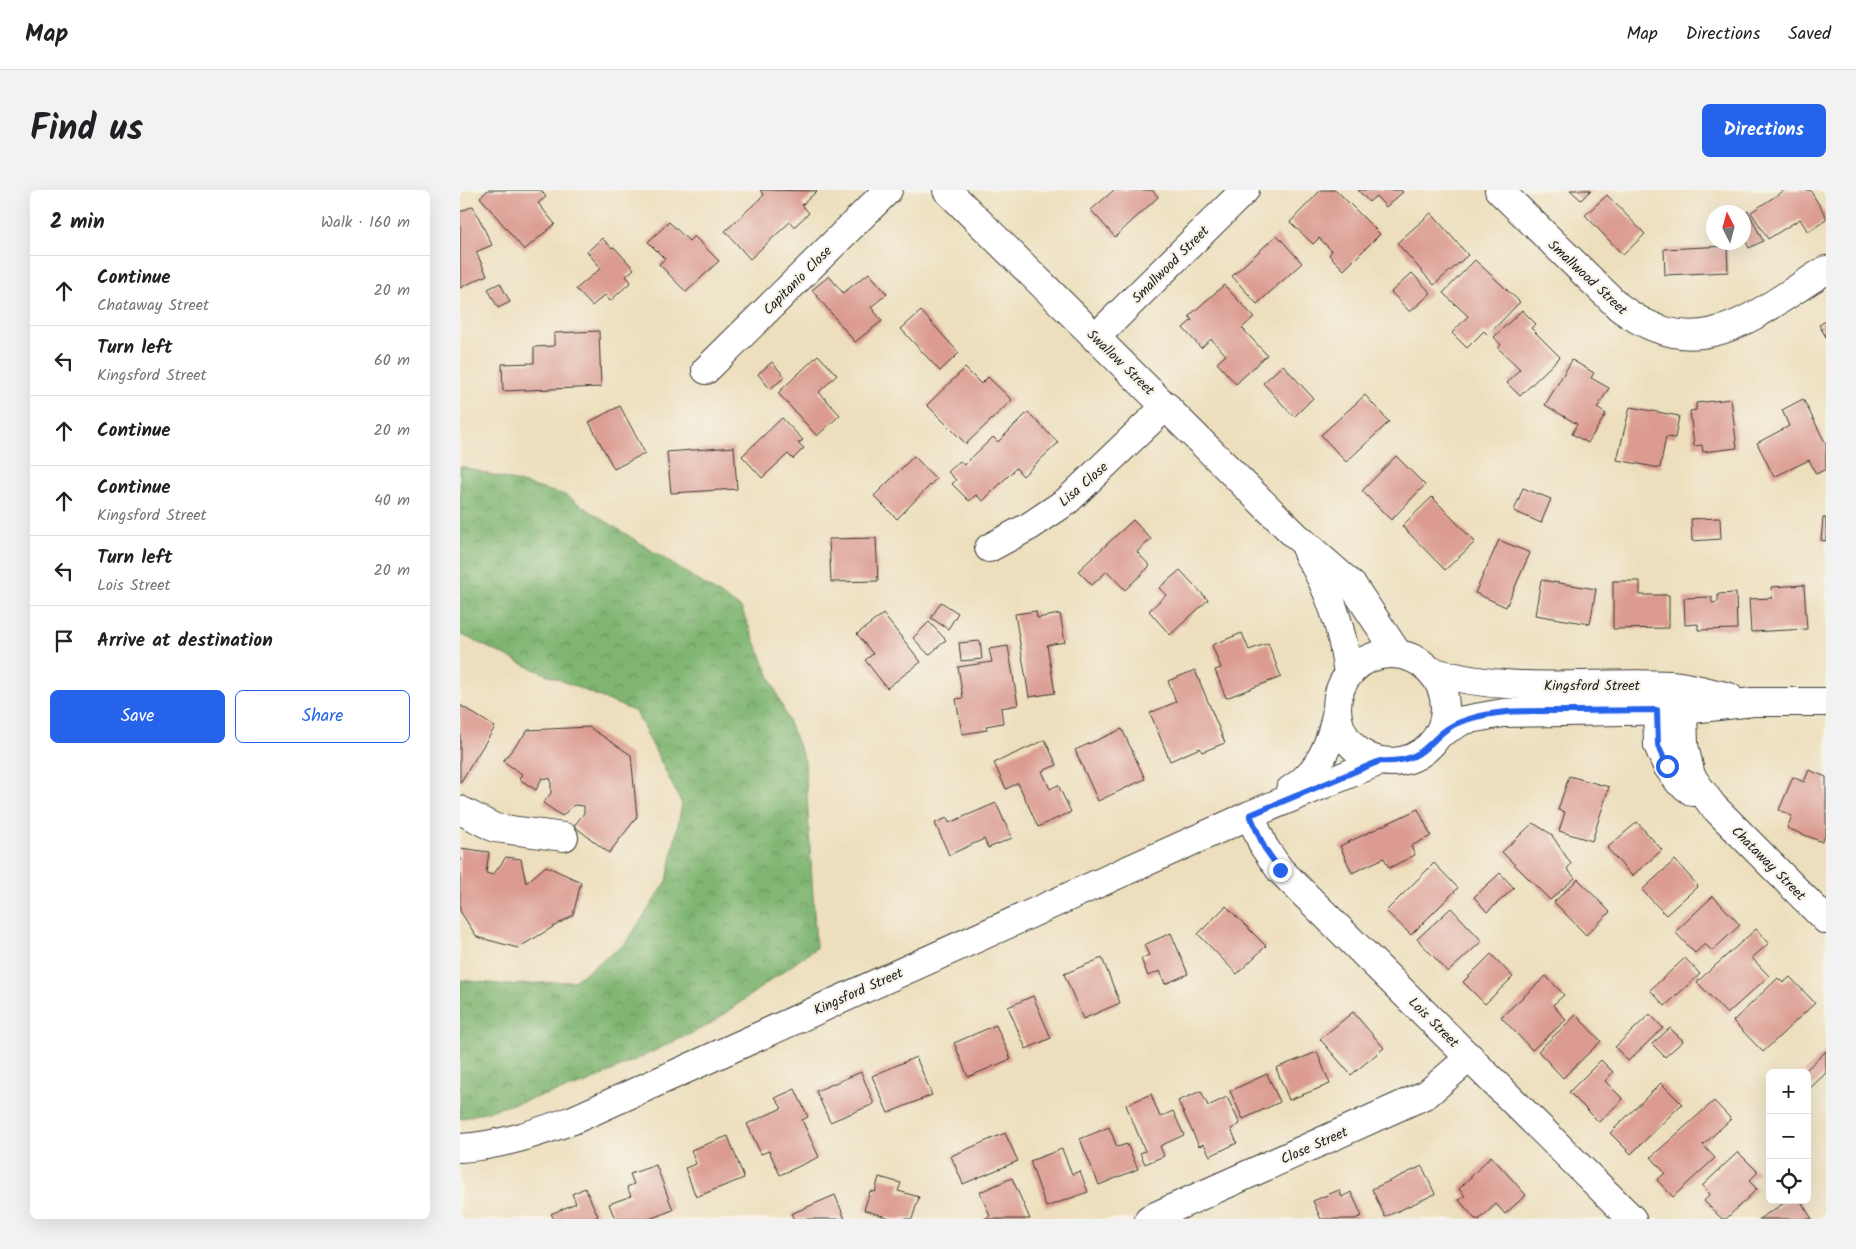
<!DOCTYPE html>
<html lang="en">
<head>
<meta charset="utf-8">
<style>
  body { margin:0; font-family:Kalam,sans-serif; background:#f2f2f2; color:#202124 }
  .controls { position:absolute; right:15px; bottom:15px; display:grid; overflow:hidden; border-radius:8px; box-shadow:0 5px 20px #0002 }
  .controls button { width:45px; height:45px; display:grid; place-items:center; padding:0; border:0; border-bottom:1px solid #e0e0e0; background:#fff; color:#202124; font:25px sans-serif }
  .compass { position:absolute; left:1246px; top:15px; width:45px; height:45px; border-radius:50%; background:#fff; box-shadow:0 5px 20px #0002; rotate:354deg }
  .stop { position:absolute; width:15px; height:15px; margin:-11px; border:4px solid #2563eb; border-radius:50%; background:#fff }
  .stop.end { background:#2563eb; border-color:#fff; box-shadow:0 1px 5px #0008 }
  .list { margin:0; padding:0; list-style:none }
  h2 { display:flex; justify-content:space-between; align-items:center; height:65px; margin:0; padding:0 20px; font-size:21px }
  h2 small { font-size:16px; font-weight:400; color:#757577 }
  .list li { display:grid; grid-template-columns:32px 1fr auto; gap:15px; align-items:center; box-sizing:border-box; height:70px; padding:0 20px; border-top:1px solid #e0e0e0 }
  .list b { display:block; font-size:19px; white-space:nowrap }
  .list p { margin:0; font-size:16px; white-space:nowrap; color:#757577 }
  .list em { font-size:16px; font-style:normal; color:#757577 }
  .actions { display:flex; gap:10px; padding:15px 20px }
  .actions a { flex:1; padding:11px 0; border:1px solid #2563eb; border-radius:8px; text-align:center; font-size:18px; color:#2563eb }
  .actions .main { background:#2563eb; color:#fff }
  .icon { flex:none; width:28px; height:28px; fill:none; stroke:currentColor; stroke-width:2; stroke-linecap:round; stroke-linejoin:round }
  .map { position:relative; flex:none; width:1366px; height:1029px; overflow:hidden; border-radius:8px }
  header { display:flex; align-items:center; gap:30px; box-sizing:border-box; height:70px; padding:0 25px; background:#fff; border-bottom:1px solid #e0e0e0 }
  header strong { font-size:24px }
  nav { display:flex; gap:28px; margin-inline-start:auto; font-size:18px }
  .intro { display:flex; align-items:center; justify-content:space-between; box-sizing:border-box; height:120px; padding:0 30px }
  h1 { margin:0; font-size:35px }
  .button { padding:12px 22px; border-radius:8px; background:#2563eb; color:#fff; font-size:18px; font-weight:700 }
  main { display:flex; gap:30px; padding:0 30px }
  aside { flex:1; background:#fff; border-radius:8px; box-shadow:0 5px 20px #0002 }
  .map>svg:first-child { display:block }
  .forest { fill:url(#forest-crowns); stroke:#4e6846 }
  .building { fill:#db9b91 }
  .lines { fill:none; stroke-linecap:round; stroke-linejoin:round }
  .minor-casing { stroke:#3b3934; stroke-width:30 }
  .minor { stroke:#fff; stroke-width:28 }
  .route { stroke:#2563eb; stroke-width:6 }
  .labels { text-anchor:middle; stroke-width:4.5; stroke-linejoin:round; paint-order:stroke }
  .street-label { font-size:14px; fill:#1c1c1c; stroke:#f7f3e8 }
</style>
</head>
<body>
<header>
<strong>Map</strong>
<nav><a>Map</a><a>Directions</a><a>Saved</a></nav>
</header>
<div class="intro"><h1>Find us</h1><a class="button">Directions</a></div>
<main>
<aside>
<h2>2 min<small>Walk · 160 m</small></h2>
<ul class="list">
<li><svg class="icon" aria-label="ahead" viewBox="0 0 24 24"><path d="M12 20V5M6 11l6-6 6 6"/></svg><div><b>Continue</b><p>Chataway Street</p></div><em>20 m</em></li>
<li><svg class="icon" aria-label="left" viewBox="0 0 24 24"><path d="M17 20v-9H6M10 6l-5 5 5 5"/></svg><div><b>Turn left</b><p>Kingsford Street</p></div><em>60 m</em></li>
<li><svg class="icon" aria-label="ahead" viewBox="0 0 24 24"><path d="M12 20V5M6 11l6-6 6 6"/></svg><div><b>Continue</b></div><em>20 m</em></li>
<li><svg class="icon" aria-label="ahead" viewBox="0 0 24 24"><path d="M12 20V5M6 11l6-6 6 6"/></svg><div><b>Continue</b><p>Kingsford Street</p></div><em>40 m</em></li>
<li><svg class="icon" aria-label="left" viewBox="0 0 24 24"><path d="M17 20v-9H6M10 6l-5 5 5 5"/></svg><div><b>Turn left</b><p>Lois Street</p></div><em>20 m</em></li>
<li><svg class="icon" aria-label="arrive" viewBox="0 0 24 24"><path d="M6 21V4h12l-3 4 3 4H6"/></svg><div><b>Arrive at destination</b></div></li>
</ul>
<div class="actions"><a class="main">Save</a><a>Share</a></div>
</aside>
<div class="map">
<svg width="1366" height="1029" viewBox="0 0 1366 1029">
  <defs>
    <pattern id="forest-crowns" width="20" height="18" patternUnits="userSpaceOnUse" patternTransform="scale(1.25)"><rect width="20" height="18" fill="#7fb571"/><path d="M2 6a3 3 0 1 1 6 0M12 15a3 3 0 1 1 6 0" fill="none" stroke="#67925c"/></pattern>
  </defs>
  <rect width="100%" height="100%" fill="#f7f3e8"/>
  <filter id="ink" filterUnits="userSpaceOnUse"><feTurbulence type="fractalNoise" baseFrequency=".02" numOctaves="2"/><feDisplacementMap in="SourceGraphic" scale="10" xChannelSelector="R" yChannelSelector="G"/><feConvolveMatrix kernelMatrix="1 2 1 2 8 2 1 2 1" color-interpolation-filters="sRGB"/></filter>
  <filter id="wash" filterUnits="userSpaceOnUse"><feTurbulence type="fractalNoise" baseFrequency=".0096" numOctaves="4" result="noise"/><feDisplacementMap in="SourceGraphic" scale="20" xChannelSelector="R" yChannelSelector="G"/><feGaussianBlur stdDeviation="1.12" result="paint"/><feColorMatrix in="noise" values="0 0 0 0 0 0 0 0 0 0 0 0 0 0 0 0 0 1.4 0 .05"/><feComposite in="paint" operator="in"/></filter>
  <g filter="url(#wash)">
    <rect width="100%" height="100%" fill="#eddfbd"/>
    <path class="forest" d="M0,276L105,305L281,418L345,571L356,758L247,836L124,894L0,929V790L48,795L114,791L165,754L207,691L222,614L176,522L69,477L0,444Z"/>
    <g id="blocks">
      <g class="building">
        <path d="M28,0H81L86,7L78,13L95,34L64,60L20,7Z"/>
        <path d="M300,0L357,1L342,15L349,23L334,37L330,32L290,69L265,41L304,5Z"/>
        <path d="M654,0H692L698,7L655,47L631,20Z"/>
        <path d="M861,0H876L920,44L884,80L869,65L872,61L859,48L853,54L830,32Z"/>
        <path d="M898,0H941L943,2L926,17L916,6L909,12Z"/>
        <path d="M1110,0H1131L1121,10Z"/>
        <path d="M1325,0H1350L1366,26V30L1348,42L1340,29L1308,49L1291,22Z"/>
        <path d="M1147,5L1185,44L1163,65L1125,25Z"/>
        <path d="M13,16L32,55L16,62L27,85L0,98V22Z"/>
        <path d="M1288,21L1303,51L1289,58L1284,47V24Z"/>
        <path d="M971,23L1008,65L974,95L937,53Z"/>
        <path d="M209,32L229,51L234,46L259,71L226,102L199,74L205,69L188,52Z"/>
        <path d="M817,45L842,73L797,114L772,86Z"/>
        <path d="M142,48L152,58L154,57L174,79L166,86L171,92L150,111L145,105L132,116L116,99L141,78L127,62Z"/>
        <path d="M1267,56L1268,82L1205,85L1204,59Z"/>
        <path d="M1015,70L1060,112L1028,145L1024,141L1007,158L992,143L1008,126L983,103Z"/>
        <path d="M409,83L427,104L411,117L422,131L395,152L352,100L369,86L383,103Z"/>
        <path d="M952,83L971,103L950,122L931,102Z"/>
        <path d="M40,93L50,112L38,118L28,99Z"/>
        <path d="M764,95L794,127L782,138L807,165L776,194L757,173L766,165L751,149L741,158L723,138L732,130L729,126Z"/>
        <path d="M1062,120L1076,134L1071,138L1100,167L1060,206L1047,193L1060,179L1038,158L1041,155L1034,147Z"/>
        <path d="M461,121L499,163L480,181L441,139Z"/>
        <path d="M1366,131V147L1359,135Z"/>
        <path d="M139,141L141,197L43,201L42,174L74,173V157L94,156V143Z"/>
        <path d="M358,165L377,185L359,202L380,225L357,246L318,203Z"/>
        <path d="M1112,170L1134,183L1131,188L1149,198L1137,218L1146,224L1128,253L1112,244L1117,234L1085,215Z"/>
        <path d="M312,172L325,187L310,199L298,184Z"/>
        <path d="M823,175L853,208L834,227L803,193Z"/>
        <path d="M505,178L521,194L528,187L552,210L506,254L467,215Z"/>
        <path d="M905,205L929,232L886,272L861,245Z"/>
        <path d="M1271,209L1277,258L1243,262L1242,255L1234,256L1230,221L1236,220V213Z"/>
        <path d="M1343,209L1366,254V279L1356,284L1349,270L1314,287L1297,253L1329,236L1322,220Z"/>
        <path d="M160,216L185,263L154,279L129,232Z"/>
        <path d="M1170,217L1219,226L1215,248L1206,247L1200,278L1157,270Z"/>
        <path d="M568,222L598,253L563,286L556,278L523,311L516,305L509,311L492,294L496,290L488,282L500,271L504,275L533,247L538,252Z"/>
        <path d="M322,228L343,250L338,253L344,258L333,269L328,264L302,288L282,266Z"/>
        <path d="M274,257L277,299L211,303L207,262Z"/>
        <path d="M454,266L476,289L437,329L414,306Z"/>
        <path d="M936,266L965,295L931,330L902,301Z"/>
        <path d="M1063,298L1091,309L1081,333L1054,321Z"/>
        <path d="M972,307L1015,352L985,380L942,336Z"/>
        <path d="M1260,328L1261,349L1232,351L1231,329Z"/>
        <path d="M1363,328H1366V351L1361,350Z"/>
        <path d="M673,330L691,349L677,362L690,376L665,400L647,381L632,395L618,381Z"/>
        <path d="M416,348L418,391L371,392L369,349Z"/>
        <path d="M1039,350L1070,363L1046,417L1015,403Z"/>
        <path d="M720,380L748,410L710,445L689,421L706,405L699,398Z"/>
        <path d="M1081,390L1136,399L1130,434L1075,425Z"/>
        <path d="M1153,391H1180V405H1209V438L1153,439Z"/>
        <path d="M1344,395L1347,439L1291,442L1289,409L1312,408L1311,397Z"/>
        <path d="M1276,403L1277,439L1238,440V434L1225,435L1224,408L1252,407V413L1258,412V404Z"/>
        <path d="M481,412L498,423L488,439L471,428Z"/>
        <path d="M576,421L577,428L600,424L605,452L587,455L595,503L569,507L555,424Z"/>
        <path d="M423,424L461,472L427,498L405,470L413,464L397,444Z"/>
        <path d="M469,432L486,450L469,465L453,448Z"/>
        <path d="M782,443L789,460L808,453L821,487L766,508L755,480L761,478L752,455Z"/>
        <path d="M520,451L522,469L501,471L499,453Z"/>
        <path d="M548,456L558,515L541,518L543,533L526,536L527,540L502,544L496,509L503,508L498,477L532,472L529,459Z"/>
        <path d="M735,480L765,553L742,562L740,558L710,571L690,523L716,512L708,491Z"/>
        <path d="M0,515L35,537L0,593Z"/>
        <path d="M129,537L171,565L177,627L149,663L114,636L124,623V616L114,615L102,626L83,613L91,603V589L82,588L76,600L59,589L62,584L43,571L68,540Z"/>
        <path d="M662,539L685,589L638,611L615,560Z"/>
        <path d="M585,550L597,575L582,581L590,599L598,595L611,622L578,637L558,593L546,599L534,573Z"/>
        <path d="M1349,580L1366,587V643L1362,652L1327,638L1332,626L1319,620L1333,587L1344,592Z"/>
        <path d="M1109,586L1149,597L1132,651L1099,641L1105,622L1098,620Z"/>
        <path d="M536,613L552,648L528,658L524,649L489,665L475,633L487,628L489,633Z"/>
        <path d="M958,619L971,646L951,656L955,665L929,678L924,668L892,683L880,656Z"/>
        <path d="M1177,632L1202,660L1172,686L1147,658Z"/>
        <path d="M1073,633L1091,644L1111,674L1107,679L1115,688L1090,710L1042,662Z"/>
        <path d="M0,658L29,662L26,683L33,685L46,667L61,669L66,693L86,676L121,692L113,725L58,758L17,747L0,721Z"/>
        <path d="M1215,670L1238,696L1206,725L1182,700Z"/>
        <path d="M974,673L998,698L951,745L926,721Z"/>
        <path d="M1040,683L1054,698L1027,722L1014,707Z"/>
        <path d="M1118,689L1150,722L1126,745L1094,712Z"/>
        <path d="M1253,706L1280,735L1252,761L1245,754L1235,763L1215,742Z"/>
        <path d="M766,716L806,756L777,784L738,744Z"/>
        <path d="M991,718L1022,751L988,782L957,749Z"/>
        <path d="M1296,739L1309,753L1292,768L1309,786L1267,824L1237,792Z"/>
        <path d="M711,743L728,784L705,794L700,781L688,786L681,769L689,765L684,755Z"/>
        <path d="M1031,764L1053,787L1025,814L1003,792Z"/>
        <path d="M642,768L660,813L623,829L604,784Z"/>
        <path d="M1225,768L1240,784L1205,816L1190,800Z"/>
        <path d="M1086,786L1104,805L1093,815L1106,830L1072,860L1041,827Z"/>
        <path d="M1330,787L1355,813L1303,862L1273,831L1318,788L1323,793Z"/>
        <path d="M573,806L591,848L566,859L548,817Z"/>
        <path d="M893,822L924,858L891,885L860,849Z"/>
        <path d="M1190,824L1203,838L1168,871L1155,857Z"/>
        <path d="M1116,825L1141,851L1103,888L1078,861Z"/>
        <path d="M536,835L551,869L508,887L494,853Z"/>
        <path d="M1210,838L1223,851L1205,867L1192,854Z"/>
        <path d="M1366,861V883L1347,901V883H1343Z"/>
        <path d="M857,862L870,894L829,910L816,878Z"/>
        <path d="M456,867L472,905L428,923L412,886Z"/>
        <path d="M1141,870L1153,882L1145,891L1163,909L1139,932L1109,902Z"/>
        <path d="M401,882L414,914L370,932L356,901Z"/>
        <path d="M807,884L820,912L783,929L770,901Z"/>
        <path d="M1201,893L1222,914L1171,964L1150,943Z"/>
        <path d="M335,899L348,927L342,930L359,967L320,985L309,961L301,964L287,934L322,918L315,908Z"/>
        <path d="M741,901L748,916L767,907L780,934L771,939L777,953L750,966L744,954L739,956L718,911Z"/>
        <path d="M691,904L700,927L713,921L724,945L700,956L704,966L685,974L680,963L685,961L666,915Z"/>
        <path d="M1254,911L1271,929L1243,955L1255,968L1213,1007L1197,990L1205,983L1191,967Z"/>
        <path d="M649,937L657,957L667,954L678,979L639,995L620,949Z"/>
        <path d="M545,943L558,971L503,994L491,966Z"/>
        <path d="M268,946L284,988L236,1007L225,978L236,974L231,960Z"/>
        <path d="M602,959L612,984L620,981L628,1002L586,1017L570,971Z"/>
        <path d="M1278,962L1298,982L1289,991L1297,999L1266,1029H1262L1244,1011L1250,1004L1242,996Z"/>
        <path d="M1031,966L1066,1005L1045,1024L1036,1014L1020,1029H1015L999,1010L1005,1006L999,999Z"/>
        <path d="M196,975L213,1020L189,1029H155L149,1014L171,1006L167,997L174,994L170,984Z"/>
        <path d="M962,976L975,1004L925,1027L912,999Z"/>
        <path d="M419,987L441,993L438,1001L459,1007L452,1029H433L404,1020L410,1001L415,1002Z"/>
        <path d="M552,988L570,1029H524L530,1026L520,1002Z"/>
        <path d="M125,998L138,1026L132,1029H94L91,1024L116,1013L112,1004Z"/>
        <path d="M879,1000L882,1007L891,1002L902,1026L895,1029H861L853,1011Z"/>
        <path d="M375,1005L385,1029H334L331,1024Z"/>
        <path d="M1329,1010H1340L1352,1029H1299Z"/>
      </g>
    </g>
  </g>
  <g filter="url(#ink)">
    <use href="#blocks" fill-opacity="0" stroke="#3b3934" stroke-width="1"/>
    <g class="lines">
      <defs>
        <g id="minor">
          <path d="M487,0L835,345L893,396L938,464"/>
          <path d="M1039,0L1159,117C1241,179 1294,124 1366,80"/>
          <path d="M635,148L785,0"/>
          <path d="M246,180L428,0"/>
          <path d="M529,358L570,336L607,311L706,216"/>
          <path d="M847,363C871,401 883,440 888,485"/>
          <circle cx="931" cy="518" r="54"/>
          <path d="M971,481C1050,505 1129,491 1210,495C1229,496 1250,503 1269,507"/>
          <path d="M1215,503L1223,520L1224,555L1231,586L1252,615L1366,730"/>
          <path d="M1206,505L1197,520L1198,555L1207,576L1219,592L1233,602"/>
          <path d="M979,544L1004,530L1043,523L1223,520L1293,512H1366"/>
          <path d="M830,600C860,582 871,553 877,520"/>
          <path d="M0,620L35,638L104,647"/>
          <path d="M790,625L804,657L820,680L1172,1029"/>
          <path d="M0,958C40,956 76,943 113,930L790,625L920,571"/>
          <path d="M689,1029L967,904L1010,867"/>
        </g>
      </defs>
      <use href="#minor" class="minor-casing"/>
      <use href="#minor" class="minor"/>
    </g>
  </g>
  <g class="lines" filter="url(#ink)">
    <path class="route" d="M820,680L804,657L790,625L920,571C973,574 966,542 1006,530C1035,520 1067,521 1097,521C1130,521 1164,520 1197,520L1198,555L1207,576"/>
  </g>
  <g class="labels">
    <g class="street-label">
      <text transform="translate(710 74) rotate(-45)" y="5">Smallwood Street</text>
      <text transform="translate(1128 87) rotate(43)" y="5">Smallwood Street</text>
      <text transform="translate(337 90) rotate(-45)" y="5">Capitanio Close</text>
      <text transform="translate(661 172) rotate(44)" y="5">Swallow Street</text>
      <text transform="translate(623 294) rotate(-41)" y="5">Lisa Close</text>
      <text x="1132" y="500">Kingsford Street</text>
      <text transform="translate(1309 673) rotate(45)" y="5">Chataway Street</text>
      <text transform="translate(398 801) rotate(-24)" y="5">Kingsford Street</text>
      <text transform="translate(974 832) rotate(45)" y="5">Lois Street</text>
      <text transform="translate(854 955) rotate(-24)" y="5">Close Street</text>
    </g>
  </g>
</svg>
<div class="controls">
<button>+</button>
<button>−</button>
<button><svg class="icon" aria-label="locate" viewBox="0 0 24 24"><circle cx="12" cy="12" r="6"/><path d="M12 2v4M12 18v4M2 12h4M18 12h4"/></svg></button>
</div>
<svg class="compass" viewBox="-18 -18 36 36"><path d="M0-13l5 13h-10z" fill="#e53935"/><path d="M0 13l5-13h-10z" fill="#757577"/></svg>
<div class="stop" style="left:1207px;top:576px"></div>
<div class="stop end" style="left:820px;top:680px"></div>
</div>
</main>
</body>
</html>
